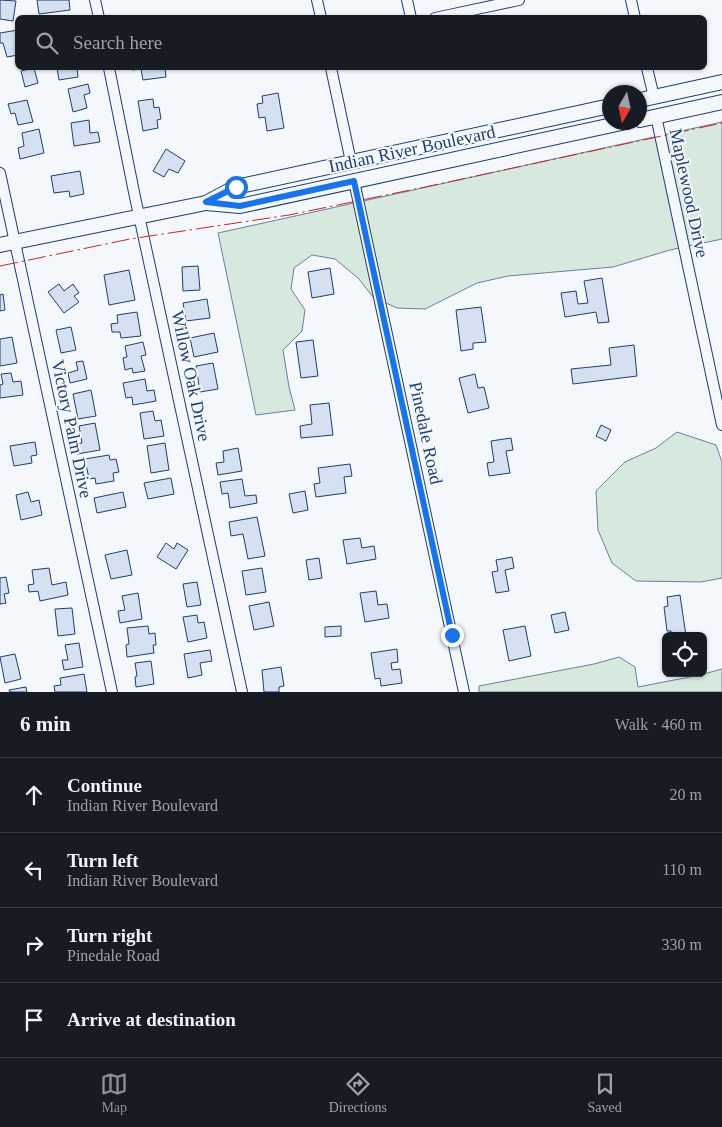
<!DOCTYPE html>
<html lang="en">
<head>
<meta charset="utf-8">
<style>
  body { margin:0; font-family:"Times New Roman",serif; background:#242831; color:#f1f3f6 }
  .controls { position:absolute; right:15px; bottom:15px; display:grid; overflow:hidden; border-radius:8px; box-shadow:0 1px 4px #0004 }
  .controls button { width:45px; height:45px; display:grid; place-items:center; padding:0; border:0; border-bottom:1px solid #363941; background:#171b24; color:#f1f3f6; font:25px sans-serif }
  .compass { position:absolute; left:602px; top:85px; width:45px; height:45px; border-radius:50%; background:#171b24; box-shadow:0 1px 4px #0004; rotate:189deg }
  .stop { position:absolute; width:15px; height:15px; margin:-11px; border:4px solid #1a73e8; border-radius:50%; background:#fff }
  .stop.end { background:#1a73e8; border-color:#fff; box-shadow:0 1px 5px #0008 }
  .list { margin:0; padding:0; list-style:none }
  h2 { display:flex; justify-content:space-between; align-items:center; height:65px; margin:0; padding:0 20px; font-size:21px }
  h2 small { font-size:16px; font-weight:400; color:#9ea1a6 }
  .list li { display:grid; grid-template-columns:32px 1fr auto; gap:15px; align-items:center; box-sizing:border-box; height:75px; padding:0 20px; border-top:1px solid #363941 }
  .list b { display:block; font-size:19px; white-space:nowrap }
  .list p { margin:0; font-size:16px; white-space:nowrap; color:#9ea1a6 }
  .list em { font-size:16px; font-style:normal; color:#9ea1a6 }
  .icon { flex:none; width:28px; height:28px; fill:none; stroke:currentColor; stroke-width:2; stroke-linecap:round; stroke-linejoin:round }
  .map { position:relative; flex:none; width:722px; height:692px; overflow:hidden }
  .search { position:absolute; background:#171b24; box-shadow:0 1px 4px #0004; left:15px; right:15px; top:15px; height:55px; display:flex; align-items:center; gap:12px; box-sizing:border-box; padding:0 18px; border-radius:8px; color:#9ea1a6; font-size:19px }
  .sheet { height:365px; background:#171b24 }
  nav { display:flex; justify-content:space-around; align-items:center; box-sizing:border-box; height:70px; border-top:1px solid #363941; background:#171b24; font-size:14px; color:#9ea1a6 }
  nav a { display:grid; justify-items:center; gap:2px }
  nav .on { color:#8c9099 }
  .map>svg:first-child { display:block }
  .green { fill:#d7e8df; stroke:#687fa3 }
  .building { fill:#d5e0f0; stroke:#1d3f73 }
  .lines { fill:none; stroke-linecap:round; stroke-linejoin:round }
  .minor-casing { stroke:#1d3f73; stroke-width:12 }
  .major-casing { stroke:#1d3f73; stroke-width:16 }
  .minor { stroke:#f4f7fb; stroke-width:10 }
  .major { stroke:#f4f7fb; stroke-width:14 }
  .power { stroke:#c62828; stroke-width:1; stroke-dasharray:18 4 2.5 4; stroke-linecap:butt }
  .route { stroke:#1a73e8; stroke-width:6 }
  .labels { text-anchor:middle; stroke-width:4; stroke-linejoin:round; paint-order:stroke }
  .street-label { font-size:18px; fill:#1d3f73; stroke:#f4f7fb }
</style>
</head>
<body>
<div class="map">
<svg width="722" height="692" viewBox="0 0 722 692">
  <rect width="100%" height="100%" fill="#f4f7fb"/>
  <g class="green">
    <path d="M722,122V239L670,250L613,267L508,276L477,283L425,309L397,308L373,297L358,278L335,259L312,255L294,268L291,289L305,310L302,331L283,350L289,387L295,410L256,415L218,233Z"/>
    <path d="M677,432L716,445L722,462V578L701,582L636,581L612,563L598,530L596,491L625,462L656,448Z"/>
    <path d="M619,657L635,667L638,687L700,675L722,669V692H479V686L594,664Z"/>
  </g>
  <g class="building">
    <path d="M0,0L16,1L13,21L0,19Z"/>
    <path d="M37,0H69L70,10L39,14Z"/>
    <path d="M18,30V55L7,57L3,43H0V33Z"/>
    <path d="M34,68L38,83L25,87L21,71Z"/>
    <path d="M57,68H77L78,77L59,80Z"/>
    <path d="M131,68H165L166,77L143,80L141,69L132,70Z"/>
    <path d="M88,84L90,93L84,95L87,108L73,112L68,89Z"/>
    <path d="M278,93L284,128L267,131L265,117L259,118L257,104L263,103L262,96Z"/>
    <path d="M153,99L154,108L159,107L161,119L157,120L158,128L143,131L138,101Z"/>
    <path d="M27,100L33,122L18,125L15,113L11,114L8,104Z"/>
    <path d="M89,120L90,133L98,132L100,142L74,146L71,123Z"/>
    <path d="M39,129L44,153L20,159L18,148L24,146L22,133Z"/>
    <path d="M166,149L185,161L178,173L169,169L164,177L153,171Z"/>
    <path d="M80,171L84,194L70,197L69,191L54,193L51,176Z"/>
    <path d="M198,266L200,290L183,291L182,267Z"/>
    <path d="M330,268L334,294L312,298L308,272Z"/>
    <path d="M129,270L135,300L109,305L104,275Z"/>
    <path d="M602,278L609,322L598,323L596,312L565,317L561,293L576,291L578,304L588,303L584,281Z"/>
    <path d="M59,284L64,291L73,284L79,293L74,296L79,302L64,313L48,292Z"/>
    <path d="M3,294L5,310L0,311V295Z"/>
    <path d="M207,299L210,318L186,321L183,303Z"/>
    <path d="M481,307L486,342L473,343V349L461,351L456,310Z"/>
    <path d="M137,312L141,336L121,338L120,332H112L111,324L118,323L117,315Z"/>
    <path d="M71,327L76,350L61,353L56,330Z"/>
    <path d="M214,333L218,352L194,357L190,338Z"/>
    <path d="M12,337L17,363L0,366V339Z"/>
    <path d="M313,340L318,376L301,378L296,342Z"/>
    <path d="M143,342L146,355L141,356L145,371L133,373L132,368L125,370L123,358L127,357L125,346Z"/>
    <path d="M634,345L637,376L573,384L571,369L611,365L609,348Z"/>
    <path d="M83,361L87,379L70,383L68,373L78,370L76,362Z"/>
    <path d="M213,363L218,389L200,392L196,366Z"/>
    <path d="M11,373L13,382L21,381L23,395L0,398V385L3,384L1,374Z"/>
    <path d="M475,374L478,388L484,387L489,408L468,413L459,378Z"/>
    <path d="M145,379L147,391L154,390L156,401L133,405L132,397L126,398L123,383Z"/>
    <path d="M91,390L96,416L78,419L73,394Z"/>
    <path d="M329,403L333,435L301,438L300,426L312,424L310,405Z"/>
    <path d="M153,411L155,421L161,420L164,436L144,439L140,413Z"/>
    <path d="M95,423L100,450L77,454L76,444L82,443L79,426Z"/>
    <path d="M601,425L611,430L606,441L596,436Z"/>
    <path d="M511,438L513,450L506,451L510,473L489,476L487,463L494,462L491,441Z"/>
    <path d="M35,442L37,455L31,456L32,463L14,466L10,446Z"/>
    <path d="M165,443L169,470L151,473L147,446Z"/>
    <path d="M238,448L242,471L218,475L216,463L224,462L223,451Z"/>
    <path d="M109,455L110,460L116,459L119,472L113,473L114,481L96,484L95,478L89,479L85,459Z"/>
    <path d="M350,464L352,476L344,477L346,493L316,497L314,484L320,483L318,468Z"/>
    <path d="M171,478L174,494L148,499L144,483Z"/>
    <path d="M242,479L245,496L256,495L257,503L230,508L228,493L222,494L220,482Z"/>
    <path d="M305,491L308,510L293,513L289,494Z"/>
    <path d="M28,492L31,502L39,500L42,515L21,520L16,495Z"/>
    <path d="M123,492L126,507L97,513L94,498Z"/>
    <path d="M257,517L265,556L248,559L243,534L231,536L229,522Z"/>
    <path d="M360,538L362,548L374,546L376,559L347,564L343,540Z"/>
    <path d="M166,543L174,549L177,543L188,550L176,569L157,557Z"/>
    <path d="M127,550L132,575L111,579L105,555Z"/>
    <path d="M512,557L514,568L505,570L509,591L496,593L492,572L498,571L496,560Z"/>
    <path d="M319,558L322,578L309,580L306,560Z"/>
    <path d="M49,568L52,585L66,582L68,595L40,601L38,591L29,592L28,585L34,584L32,570Z"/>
    <path d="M262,568L266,592L246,595L242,571Z"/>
    <path d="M6,577L9,593L4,594L6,603L0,604V578Z"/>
    <path d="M197,582L201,605L187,607L183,584Z"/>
    <path d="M376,591L378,605L387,604L389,618L365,622L360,593Z"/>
    <path d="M138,593L142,619L120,623L118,611L125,610L122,596Z"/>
    <path d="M680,595L686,636H672L671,631H667L664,607L668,606L667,597Z"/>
    <path d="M269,602L274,626L254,630L249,606Z"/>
    <path d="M72,608L75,634L58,636L55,609Z"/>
    <path d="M565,612L569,630L555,633L551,615Z"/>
    <path d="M197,615L198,623L204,622L207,638L188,642L183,617Z"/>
    <path d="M148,626L149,634L155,633L156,645H153L154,653L127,657L126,645L129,644L127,628Z"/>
    <path d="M341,626V636L325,637V627Z"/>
    <path d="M525,626L531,656L509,661L503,630Z"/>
    <path d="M79,643L83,667L64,670L62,660H68L65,645Z"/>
    <path d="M397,649L398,662L391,663L392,670L400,669L402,683L381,686L380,678L375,679L371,653Z"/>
    <path d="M210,650L212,661L200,663L202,675L188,678L184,654Z"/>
    <path d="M15,654L21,679L5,683L0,657Z"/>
    <path d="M151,661L154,684L136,687L135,677L137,676L135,663Z"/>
    <path d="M281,667L284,686L279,687V692H264L262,670Z"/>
    <path d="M84,674L87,692H55L54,686L61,685L60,678Z"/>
    <path d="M26,687L27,692H10L9,690Z"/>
  </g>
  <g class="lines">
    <defs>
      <g id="minor">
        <path d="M95,0L99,18"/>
        <path d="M317,0L321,18"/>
        <path d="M407,0L411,18"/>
        <path d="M631,0L635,18"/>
        <path d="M435,18L519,0"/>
        <path d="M109,68L135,197L242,692"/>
        <path d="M331,68L351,162"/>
        <path d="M647,68L654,97"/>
        <path d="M656,116L722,425"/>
        <path d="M0,173L112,692"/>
        <path d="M354,181L464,692"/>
      </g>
      <g id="major">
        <path d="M640,100L722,82"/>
        <path d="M640,120L722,102"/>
        <path d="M206,203L240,206L626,122"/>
        <path d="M0,245L206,203L236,187L610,106"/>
      </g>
    </defs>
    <use href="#minor" class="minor-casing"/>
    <use href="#major" class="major-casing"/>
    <use href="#minor" class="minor"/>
    <use href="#major" class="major"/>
    <path class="power" d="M0,266L130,239L289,215L425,187L722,123"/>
  </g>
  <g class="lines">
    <path class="route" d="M236,187L206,202L240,206L354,181L452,635"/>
  </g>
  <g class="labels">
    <g class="street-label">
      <text transform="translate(412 149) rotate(-12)" y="6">Indian River Boulevard</text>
      <text transform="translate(689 193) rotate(78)" y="6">Maplewood Drive</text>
      <text transform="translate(191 376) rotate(78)" y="6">Willow Oak Drive</text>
      <text transform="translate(72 429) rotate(78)" y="6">Victory Palm Drive</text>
      <text transform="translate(426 433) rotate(78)" y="6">Pinedale Road</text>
    </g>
  </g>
</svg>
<div class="controls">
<button><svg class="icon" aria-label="locate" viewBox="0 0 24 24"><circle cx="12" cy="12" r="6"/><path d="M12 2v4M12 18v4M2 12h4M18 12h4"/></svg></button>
</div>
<svg class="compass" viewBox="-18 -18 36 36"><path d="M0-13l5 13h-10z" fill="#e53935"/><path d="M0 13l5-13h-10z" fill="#9ea1a6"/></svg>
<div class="stop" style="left:236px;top:187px"></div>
<div class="stop end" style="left:452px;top:635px"></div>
<div class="search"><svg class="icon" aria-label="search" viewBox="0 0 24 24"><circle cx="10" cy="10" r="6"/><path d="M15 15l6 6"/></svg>Search here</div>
</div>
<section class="sheet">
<h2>6 min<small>Walk · 460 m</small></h2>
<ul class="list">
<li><svg class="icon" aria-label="ahead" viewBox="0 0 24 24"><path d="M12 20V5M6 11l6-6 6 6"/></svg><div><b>Continue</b><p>Indian River Boulevard</p></div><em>20 m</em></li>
<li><svg class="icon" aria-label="left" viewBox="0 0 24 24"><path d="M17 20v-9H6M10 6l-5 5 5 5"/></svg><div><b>Turn left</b><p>Indian River Boulevard</p></div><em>110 m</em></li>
<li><svg class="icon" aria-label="right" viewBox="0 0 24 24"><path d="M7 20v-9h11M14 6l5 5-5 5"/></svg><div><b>Turn right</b><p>Pinedale Road</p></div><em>330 m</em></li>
<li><svg class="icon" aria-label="arrive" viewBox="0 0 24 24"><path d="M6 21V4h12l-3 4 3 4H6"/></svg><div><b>Arrive at destination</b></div></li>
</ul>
</section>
<nav>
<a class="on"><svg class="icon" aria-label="map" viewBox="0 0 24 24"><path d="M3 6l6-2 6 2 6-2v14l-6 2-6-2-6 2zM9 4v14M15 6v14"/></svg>Map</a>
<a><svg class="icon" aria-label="directions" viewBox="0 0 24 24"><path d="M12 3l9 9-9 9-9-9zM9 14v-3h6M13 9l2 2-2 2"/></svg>Directions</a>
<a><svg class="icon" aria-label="saved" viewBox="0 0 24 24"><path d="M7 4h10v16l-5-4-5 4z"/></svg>Saved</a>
</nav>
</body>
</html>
